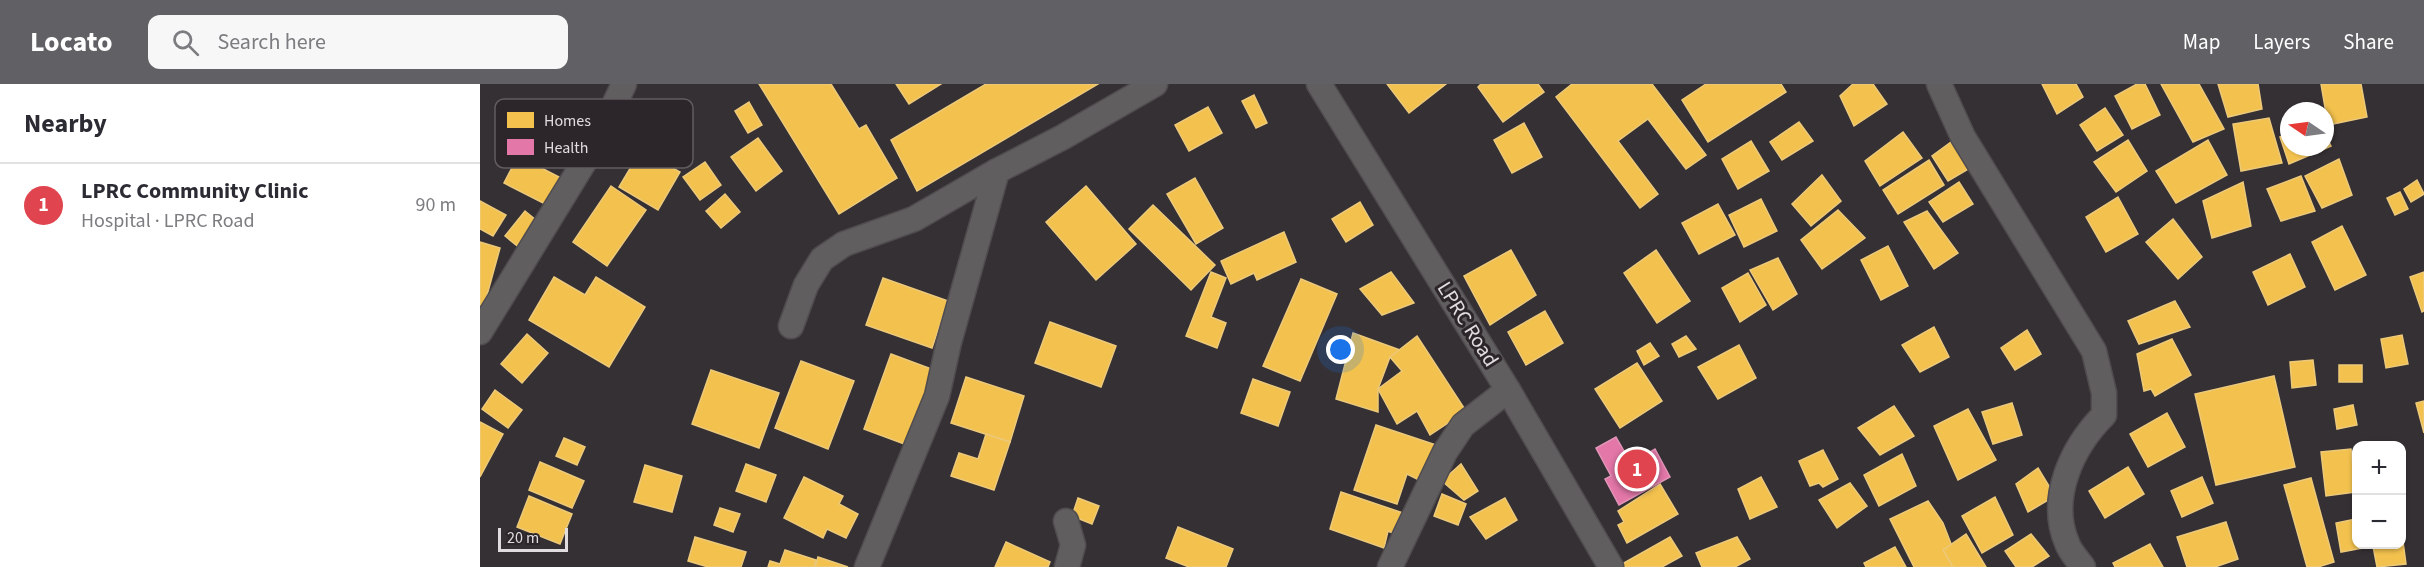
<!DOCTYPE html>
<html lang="en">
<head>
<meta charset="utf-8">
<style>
  body { margin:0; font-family:"Source Sans 3",sans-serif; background:#f7f7f7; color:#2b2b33 }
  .controls { position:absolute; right:18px; bottom:18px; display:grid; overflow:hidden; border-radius:12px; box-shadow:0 2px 4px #0004 }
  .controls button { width:54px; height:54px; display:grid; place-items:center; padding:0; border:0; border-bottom:2px solid #e1e1e2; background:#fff; color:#2b2b33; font:30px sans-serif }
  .compass { position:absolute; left:1800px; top:18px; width:54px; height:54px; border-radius:50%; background:#fff; box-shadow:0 2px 4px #0004; rotate:283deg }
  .scale { position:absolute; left:18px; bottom:15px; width:70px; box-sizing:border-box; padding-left:6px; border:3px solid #e0dcdf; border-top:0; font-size:16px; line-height:21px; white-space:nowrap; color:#e0dcdf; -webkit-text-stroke:4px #2c252a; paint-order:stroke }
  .you { position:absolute; left:861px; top:266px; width:21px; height:21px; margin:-15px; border:4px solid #fff; border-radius:50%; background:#1a73e8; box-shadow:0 0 0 9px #1a73e833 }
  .badge { display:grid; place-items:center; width:39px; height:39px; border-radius:50%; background:#616065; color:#fff; font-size:20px; font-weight:700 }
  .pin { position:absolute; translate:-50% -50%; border:3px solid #fff; box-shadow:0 2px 6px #0006 }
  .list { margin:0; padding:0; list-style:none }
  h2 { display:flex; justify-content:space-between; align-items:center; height:78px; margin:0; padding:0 24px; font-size:26px }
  h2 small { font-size:20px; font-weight:400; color:#7c7c81 }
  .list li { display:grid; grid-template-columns:39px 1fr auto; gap:18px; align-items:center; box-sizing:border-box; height:84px; padding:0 24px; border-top:2px solid #e1e1e2 }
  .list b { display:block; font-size:22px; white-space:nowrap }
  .list p { margin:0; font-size:20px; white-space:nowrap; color:#7c7c81 }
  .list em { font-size:20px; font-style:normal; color:#7c7c81 }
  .icon { flex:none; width:33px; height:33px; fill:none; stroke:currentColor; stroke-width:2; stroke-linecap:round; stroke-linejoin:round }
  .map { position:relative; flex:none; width:1944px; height:483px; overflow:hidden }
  header { display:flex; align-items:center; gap:36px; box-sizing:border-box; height:84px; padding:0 30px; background:#616065; color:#fff }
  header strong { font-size:28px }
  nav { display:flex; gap:33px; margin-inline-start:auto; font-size:21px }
  .search { width:420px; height:54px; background:#f7f7f7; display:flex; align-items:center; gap:15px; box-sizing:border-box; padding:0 21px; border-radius:12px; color:#7c7c81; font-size:22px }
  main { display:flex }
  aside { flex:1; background:#fff }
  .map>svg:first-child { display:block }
  .homes { fill:#f2c14e; stroke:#edc97a; stroke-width:1.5 }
  .health { fill:#e377a8; stroke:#e295b8; stroke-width:1.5 }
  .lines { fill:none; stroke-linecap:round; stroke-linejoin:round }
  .minor-casing { stroke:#504c4f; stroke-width:27 }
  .minor { stroke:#605e5f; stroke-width:24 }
  .labels { text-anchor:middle; stroke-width:6; stroke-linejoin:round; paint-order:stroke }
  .street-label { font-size:21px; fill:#e0dcdf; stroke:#2c252a }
  .key { fill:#2c252a; stroke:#625c60; stroke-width:1.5 }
  .key-label { font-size:16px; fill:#e0dcdf }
</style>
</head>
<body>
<header>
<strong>Locato</strong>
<div class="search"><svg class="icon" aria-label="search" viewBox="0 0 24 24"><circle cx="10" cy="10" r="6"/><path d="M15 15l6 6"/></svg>Search here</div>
<nav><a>Map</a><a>Layers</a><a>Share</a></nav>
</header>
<main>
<aside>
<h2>Nearby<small></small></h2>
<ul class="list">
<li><span class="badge" style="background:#e0444e">1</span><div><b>LPRC Community Clinic</b><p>Hospital · LPRC Road</p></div><em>90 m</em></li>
</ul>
</aside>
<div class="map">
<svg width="1944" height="483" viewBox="0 0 1944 483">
  <rect width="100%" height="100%" fill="#353033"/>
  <g class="homes">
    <path d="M279,0H351L379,45L386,41L417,94L359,130Z"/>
    <path d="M416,0H461L429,20Z"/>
    <path d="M506,0H618L437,107L411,56Z"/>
    <path d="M907,0H966L929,29Z"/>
    <path d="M1001,0H1058L1064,8L1023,38L998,3Z"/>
    <path d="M1092,0H1172L1226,71L1206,85L1168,35L1138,57L1178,110L1160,124L1076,13Z"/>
    <path d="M1226,0H1301L1306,8L1228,58L1202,16Z"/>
    <path d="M1373,0H1393L1407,20L1374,42L1360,12Z"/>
    <path d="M1562,0H1596L1603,13L1577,30Z"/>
    <path d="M1657,0H1665L1680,31L1652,45L1635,12Z"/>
    <path d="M1681,0H1719L1744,45L1713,58Z"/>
    <path d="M1738,0H1778L1782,25L1748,33Z"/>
    <path d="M1841,0H1881L1887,33L1848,41Z"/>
    <path d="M774,11L787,39L776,44L762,17Z"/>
    <path d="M269,18L282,41L268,49L255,27Z"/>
    <path d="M728,23L742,49L709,67L695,41Z"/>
    <path d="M1625,24L1643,51L1617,67L1600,41Z"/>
    <path d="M1789,34L1802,79L1761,87L1753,40Z"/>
    <path d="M1319,38L1333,57L1302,76L1290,58Z"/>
    <path d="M1044,39L1062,73L1032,89L1014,56Z"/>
    <path d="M1423,48L1442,74L1400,102L1385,77Z"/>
    <path d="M1809,49V63H1845V49L1851,62L1809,80L1800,53Z"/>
    <path d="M278,54L302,87L276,107L251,73Z"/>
    <path d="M1648,56L1667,87L1636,108L1614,78Z"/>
    <path d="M1728,56L1747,91L1696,119L1676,87Z"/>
    <path d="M1271,57L1289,87L1258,105L1242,75Z"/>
    <path d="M1471,58L1490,84L1468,97L1452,72Z"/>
    <path d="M161,66L200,88L178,126L139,103Z"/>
    <path d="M38,72L87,97L73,124L24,99Z"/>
    <path d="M1859,75L1872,111L1842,124L1825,92Z"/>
    <path d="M1449,76L1464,101L1418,130L1403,106Z"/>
    <path d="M225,78L241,101L220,116L203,93Z"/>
    <path d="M1342,91L1361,117L1331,142L1312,120Z"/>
    <path d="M1821,92L1835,127L1801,137L1787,105Z"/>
    <path d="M715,94L743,144L716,160L687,110Z"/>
    <path d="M1937,96L1944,110L1931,118L1924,105Z"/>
    <path d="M1479,98L1493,120L1463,138L1449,118Z"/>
    <path d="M1763,98L1771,142L1732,154L1723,117Z"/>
    <path d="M131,102L166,126L127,182L93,158Z"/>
    <path d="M606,102L656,160L616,196L566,138Z"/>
    <path d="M1920,108L1928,125L1915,131L1907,114Z"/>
    <path d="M245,110L260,128L241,144L226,127Z"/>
    <path d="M1638,113L1658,150L1626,168L1606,133Z"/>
    <path d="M1281,115L1297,147L1264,163L1249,131Z"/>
    <path d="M0,117L26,131L13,152L0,145Z"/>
    <path d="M880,118L893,141L866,158L852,135Z"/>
    <path d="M1238,120L1255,151L1219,170L1202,139Z"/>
    <path d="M673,121L735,181L711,206L649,145Z"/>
    <path d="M1358,126L1385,154L1342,185L1321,156Z"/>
    <path d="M45,127L61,140L41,165L25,152Z"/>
    <path d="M1447,127L1478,169L1454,185L1424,138Z"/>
    <path d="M1693,135L1722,173L1698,195L1666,158Z"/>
    <path d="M1862,142L1886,191L1855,206L1832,158Z"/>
    <path d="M804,148L816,178L777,196L774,189L751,200L741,177Z"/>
    <path d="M0,158L20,164L4,222L0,221Z"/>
    <path d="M1408,162L1428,202L1401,216L1381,176Z"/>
    <path d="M1031,166L1056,211L1010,241L984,192Z"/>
    <path d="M1176,166L1210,217L1177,239L1144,189Z"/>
    <path d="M1810,170L1825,203L1788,221L1773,188Z"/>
    <path d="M1298,174L1317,210L1293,226L1270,186Z"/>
    <path d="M731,188L746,194L731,233L746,239L737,264L706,252Z"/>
    <path d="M911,188L934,219L902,231L880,205Z"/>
    <path d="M1944,188V227L1942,228L1930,193Z"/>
    <path d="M1268,189L1286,221L1260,238L1242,204Z"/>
    <path d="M74,193L105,211L116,193L165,223L129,283L49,236Z"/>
    <path d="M403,194L468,217L452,264L386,241Z"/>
    <path d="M821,195L857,210L820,297L783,282Z"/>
    <path d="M1695,217L1710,243L1659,260L1648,237Z"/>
    <path d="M1065,227L1083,259L1046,281L1028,248Z"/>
    <path d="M570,238L636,262L621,303L555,279Z"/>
    <path d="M1454,243L1469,273L1440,288L1422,261Z"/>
    <path d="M1547,246L1561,270L1535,286L1521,264Z"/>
    <path d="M873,249L920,266L910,273L898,305V328L856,315Z"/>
    <path d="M47,250L68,269L42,299L21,280Z"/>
    <path d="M1922,251L1928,280L1906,284L1901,255Z"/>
    <path d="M937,252L986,327L950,351L937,327L917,340L898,305L922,287L910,273Z"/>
    <path d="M1206,252L1216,265L1199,273L1192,260Z"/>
    <path d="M1692,255L1711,291L1675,312L1671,305L1664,307L1657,270Z"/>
    <path d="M1170,259L1179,272L1164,281L1157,267Z"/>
    <path d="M1259,261L1276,294L1238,315L1218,283Z"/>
    <path d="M411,270L454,286L427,361L384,345Z"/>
    <path d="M1833,276L1836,301L1812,304L1810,278Z"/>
    <path d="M321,277L374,297L348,365L295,344Z"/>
    <path d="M1157,279L1182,317L1140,344L1115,305Z"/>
    <rect x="1859" y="281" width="23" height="17"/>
    <path d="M231,286L299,309L279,364L212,340Z"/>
    <path d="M1794,292L1815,383L1736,401L1715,310Z"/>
    <path d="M486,293L544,312L530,358L471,339Z"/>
    <path d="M773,295L810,308L798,342L761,329Z"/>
    <path d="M15,306L42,326L28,344L2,325Z"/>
    <path d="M1944,317V349L1936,319Z"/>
    <path d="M1532,319L1542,351L1513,360L1502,328Z"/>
    <path d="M1873,321L1877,341L1857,345L1854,325Z"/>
    <path d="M1414,322L1434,352L1400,371L1378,344Z"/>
    <path d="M1488,325L1516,376L1478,396L1454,342Z"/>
    <path d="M1687,329L1705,363L1668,383L1650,350Z"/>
    <path d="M0,338L23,350L0,393Z"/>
    <path d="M896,341L962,363L947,400L927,390L917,420L874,406Z"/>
    <path d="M506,350L530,358L514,406L471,392L479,369L498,375Z"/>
    <path d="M84,354L105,363L97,381L76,372Z"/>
    <path d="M1914,358V362H1882Z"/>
    <path d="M1871,365L1875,408L1846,412L1841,368Z"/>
    <path d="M1343,366L1358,395L1343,403L1339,399L1330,402L1319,377Z"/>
    <path d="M1422,370L1436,402L1399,422L1384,391Z"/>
    <path d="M60,378L104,397L92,424L49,406Z"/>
    <path d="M266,380L296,391L286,418L256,407Z"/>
    <path d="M981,380L998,407L984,416L962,397Z"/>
    <path d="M165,381L202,392L192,428L154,418Z"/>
    <path d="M1648,383L1664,410L1625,434L1609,407Z"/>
    <path d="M1558,384L1575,412L1548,428L1536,400Z"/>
    <path d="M324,393L363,412L359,420L378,430L366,454L347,445L343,454L304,434Z"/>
    <path d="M1281,393L1297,423L1270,435L1258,405Z"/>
    <path d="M1722,393L1733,419L1702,433L1691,407Z"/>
    <path d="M1831,394L1854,478L1838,483H1827L1804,401Z"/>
    <path d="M1370,399L1387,422L1357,444L1339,416Z"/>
    <path d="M1180,400L1198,430L1147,459L1138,441L1144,438L1138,427Z"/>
    <path d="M861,408L929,431L921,453L908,447L904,464L850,445Z"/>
    <path d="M962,410L986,420L978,441L954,432Z"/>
    <path d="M49,412L92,430L80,460L37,443Z"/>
    <path d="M1515,413L1533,451L1502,469L1482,432Z"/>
    <path d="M598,414L619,422L612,440L592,432Z"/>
    <path d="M1025,414L1037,436L1006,455L990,433Z"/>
    <path d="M1448,417L1463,439L1480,483H1434L1410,435Z"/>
    <path d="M240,424L260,430L253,448L234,441Z"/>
    <path d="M1876,435V460H1922V450L1926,480L1897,483L1893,462L1861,468L1856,439Z"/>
    <path d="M1746,438L1758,475L1735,483H1707L1697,453Z"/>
    <path d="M698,443L753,465L746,483H709L686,474Z"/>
    <path d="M1486,450L1506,483H1473L1463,466Z"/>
    <path d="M1551,450L1569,472L1552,483H1536L1525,467Z"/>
    <path d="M215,453L266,468L261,483H228L208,477Z"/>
    <path d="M1190,453L1202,472L1182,483H1144L1142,480Z"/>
    <path d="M1257,453L1270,475L1255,483H1222L1216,469Z"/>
    <path d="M526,458L570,478L568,483H515Z"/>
    <path d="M1670,460L1683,483H1635L1633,479Z"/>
    <path d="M1415,463L1426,483H1386L1384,479Z"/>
    <path d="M305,466L336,476L334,483H288L290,477L300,480Z"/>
    <path d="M338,473L368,483H335Z"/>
  </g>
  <path class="health" d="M1136,353L1151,379L1175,365L1190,393L1139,421L1125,395L1131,392L1116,364Z"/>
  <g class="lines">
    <defs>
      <g id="minor">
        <path d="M839,0L1028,306L1131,483"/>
        <path d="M1459,0L1483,53L1614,267L1624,309V331C1592,363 1568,414 1587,459C1590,468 1598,476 1603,483"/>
        <path d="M311,242L326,201L342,175L364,160L434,135L517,87L583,53L675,0"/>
        <path d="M0,248L117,57L144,0"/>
        <path d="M586,437L593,461L587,483"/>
        <path d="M387,483L457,312L469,258L517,87"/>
        <path d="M910,483L965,368L983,341L1028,306"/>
      </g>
    </defs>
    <use href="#minor" class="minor-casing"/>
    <use href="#minor" class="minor"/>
  </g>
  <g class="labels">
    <g class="street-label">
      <text transform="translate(988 240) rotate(58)" y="7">LPRC Road</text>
    </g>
  </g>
  <rect x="15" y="15" width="198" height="69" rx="9" class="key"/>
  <rect x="27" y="28" width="27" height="16" fill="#f2c14e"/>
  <rect x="27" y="55" width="27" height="16" fill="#e377a8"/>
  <g class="key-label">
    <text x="64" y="42">Homes</text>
    <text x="64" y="69">Health</text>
  </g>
</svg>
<div class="controls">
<button>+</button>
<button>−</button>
</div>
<svg class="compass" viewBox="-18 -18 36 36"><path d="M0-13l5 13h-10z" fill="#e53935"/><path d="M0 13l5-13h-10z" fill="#7c7c81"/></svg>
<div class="scale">20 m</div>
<div class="you"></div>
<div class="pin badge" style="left:1157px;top:385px;background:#e0444e">1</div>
</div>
</main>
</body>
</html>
